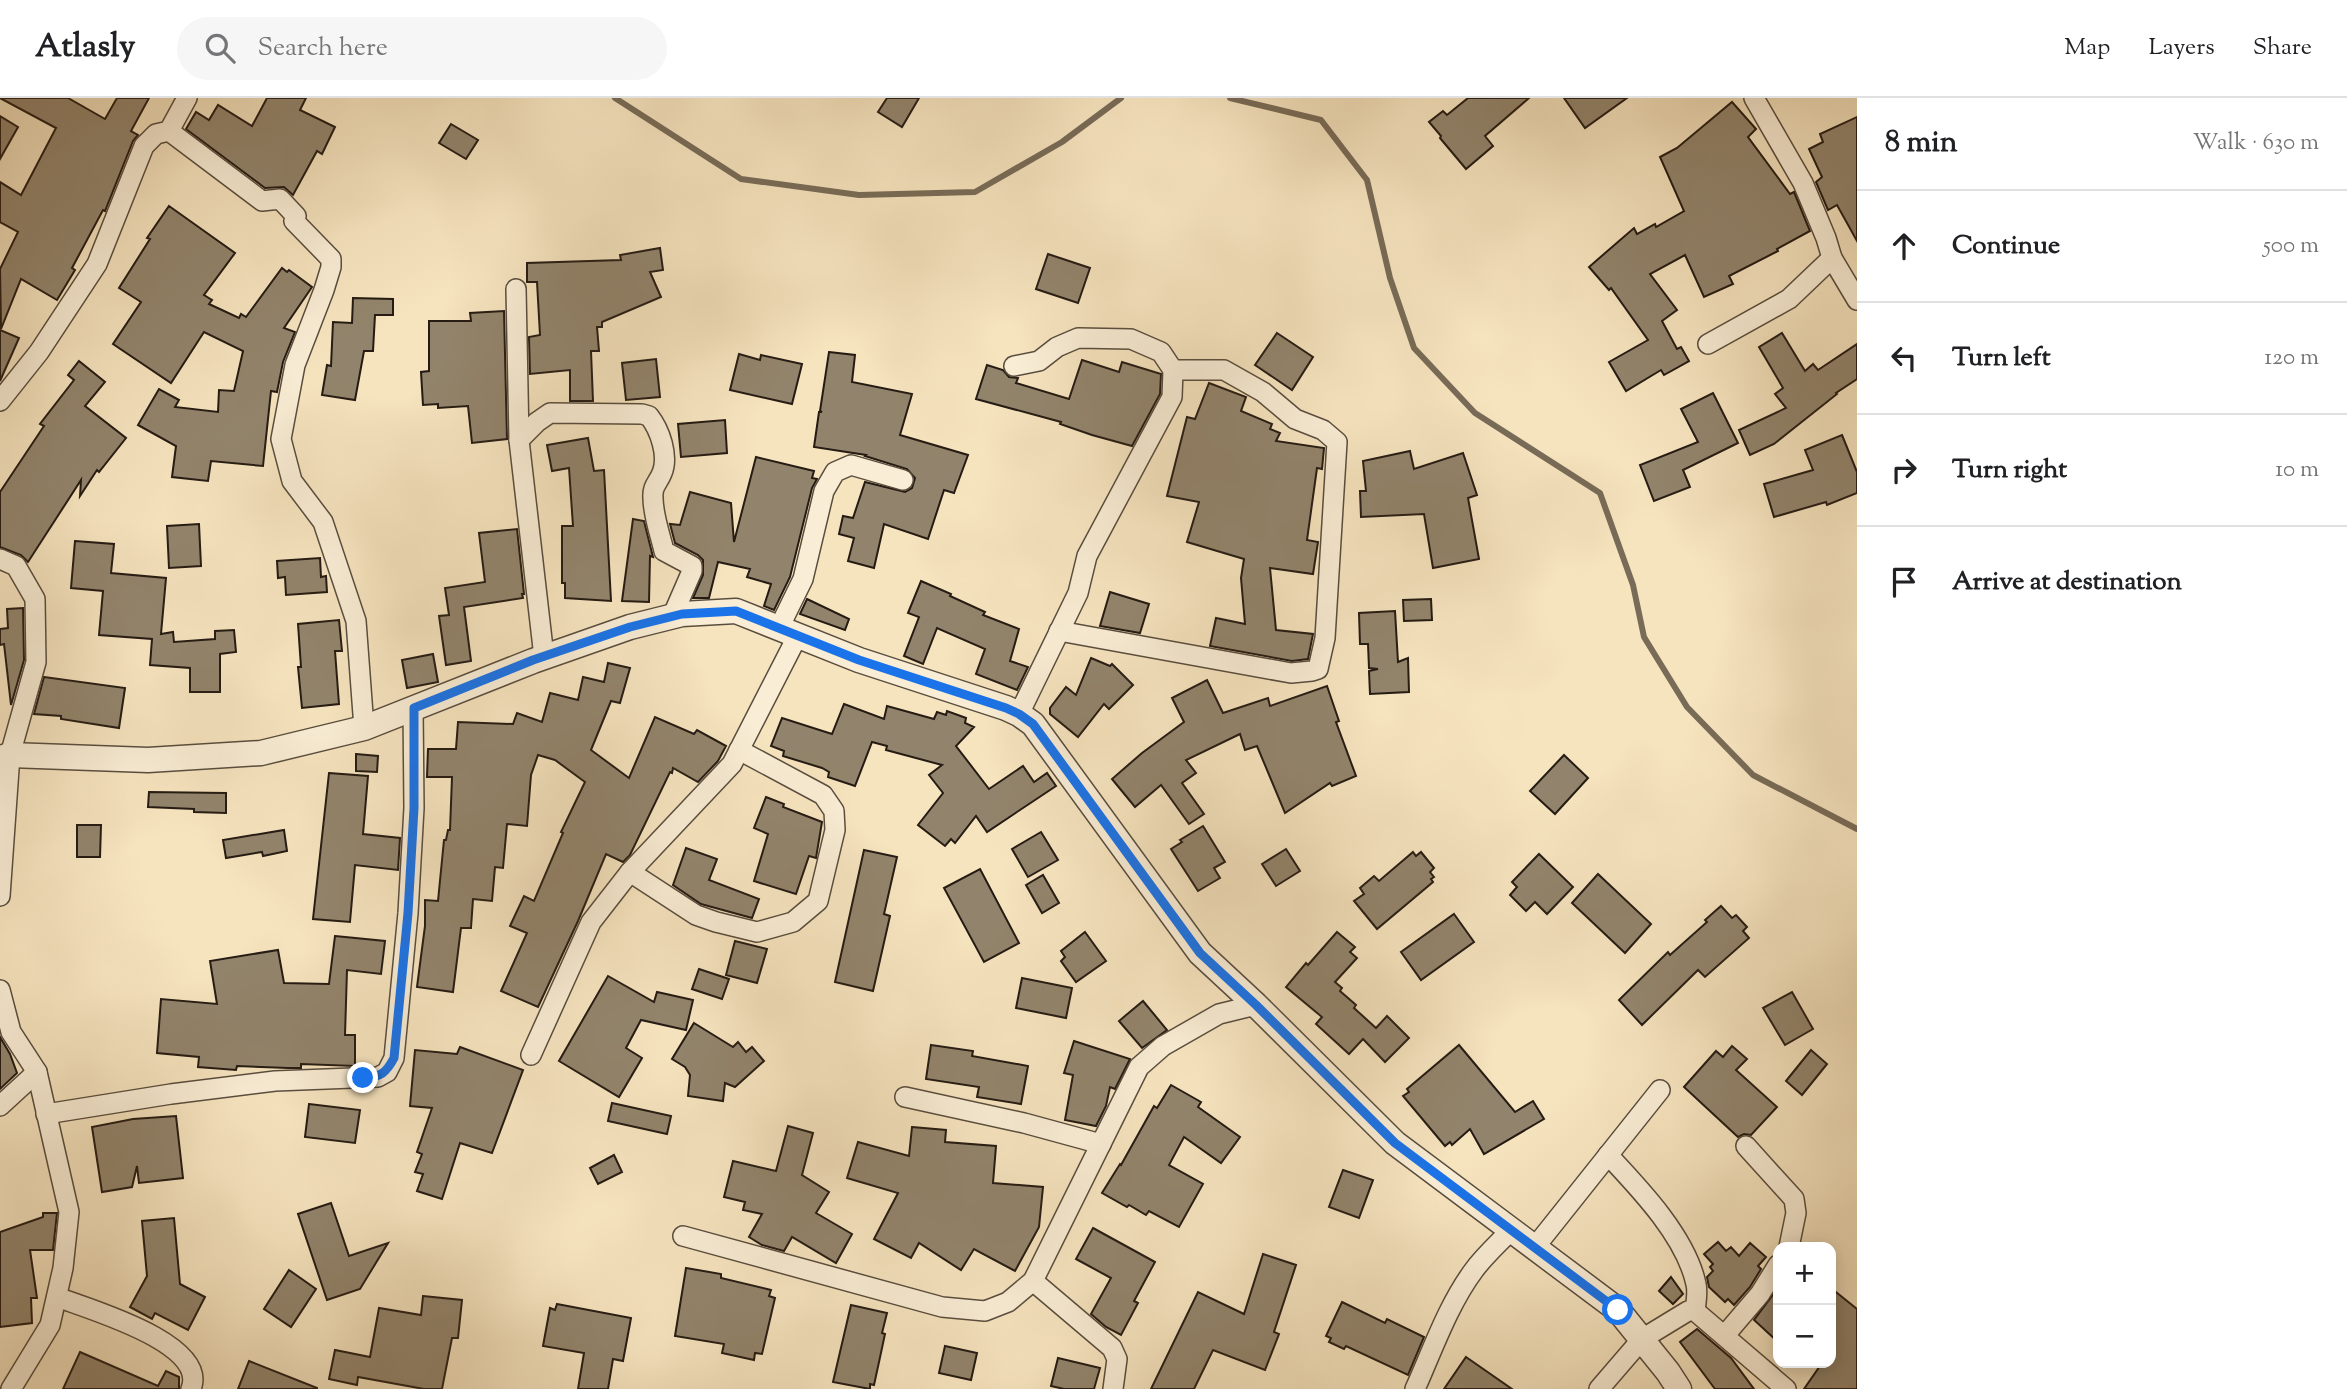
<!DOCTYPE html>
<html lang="en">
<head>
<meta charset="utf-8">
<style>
  body { margin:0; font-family:"Sorts Mill Goudy",serif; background:#f6f6f6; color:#202124 }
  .controls { position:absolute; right:21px; bottom:21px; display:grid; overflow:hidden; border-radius:14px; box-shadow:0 4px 18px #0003 }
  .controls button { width:63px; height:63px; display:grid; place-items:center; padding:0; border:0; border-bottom:2px solid #e0e0e0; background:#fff; color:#202124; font:35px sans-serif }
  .stop { position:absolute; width:21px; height:21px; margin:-16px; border:5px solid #1a73e8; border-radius:50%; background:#fff }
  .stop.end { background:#1a73e8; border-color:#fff; box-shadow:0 2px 7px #0008 }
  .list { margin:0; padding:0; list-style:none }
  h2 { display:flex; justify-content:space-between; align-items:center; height:91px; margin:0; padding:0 28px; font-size:30px }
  h2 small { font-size:23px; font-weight:400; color:#757577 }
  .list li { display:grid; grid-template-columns:46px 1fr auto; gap:21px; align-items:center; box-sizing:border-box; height:112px; padding:0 28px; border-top:2px solid #e0e0e0 }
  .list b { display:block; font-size:26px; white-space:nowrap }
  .list em { font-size:23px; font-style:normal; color:#757577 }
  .icon { flex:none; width:38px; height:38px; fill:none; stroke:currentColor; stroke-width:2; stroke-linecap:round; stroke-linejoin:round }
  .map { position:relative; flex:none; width:1857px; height:1291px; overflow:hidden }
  header { display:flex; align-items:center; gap:42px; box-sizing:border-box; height:98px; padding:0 35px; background:#fff; border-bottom:2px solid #e0e0e0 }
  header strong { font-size:33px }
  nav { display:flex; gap:38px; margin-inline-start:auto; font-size:24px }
  .search { width:490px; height:63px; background:#f6f6f6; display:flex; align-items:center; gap:18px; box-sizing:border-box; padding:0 24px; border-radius:38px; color:#757577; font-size:26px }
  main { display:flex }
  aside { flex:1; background:#fff }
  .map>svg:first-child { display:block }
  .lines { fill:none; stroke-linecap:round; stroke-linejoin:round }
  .stream { stroke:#786b57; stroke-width:6 }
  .building { fill:#92846c; stroke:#251b13; stroke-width:2 }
  .minor-casing { stroke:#594d3e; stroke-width:22 }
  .tertiary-casing { stroke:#594d3e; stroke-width:27 }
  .minor { stroke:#f9edd5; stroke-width:19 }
  .tertiary { stroke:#f9edd5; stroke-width:24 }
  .route { stroke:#1a73e8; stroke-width:9 }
</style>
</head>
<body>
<header>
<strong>Atlasly</strong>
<div class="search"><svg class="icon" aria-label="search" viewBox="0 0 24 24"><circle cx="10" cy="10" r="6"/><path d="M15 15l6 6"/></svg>Search here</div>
<nav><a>Map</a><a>Layers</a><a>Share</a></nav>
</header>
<main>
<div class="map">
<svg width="1857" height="1291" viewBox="0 0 1857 1291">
  <rect width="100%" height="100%" fill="#f6e4bf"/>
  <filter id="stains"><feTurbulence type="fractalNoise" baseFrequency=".00286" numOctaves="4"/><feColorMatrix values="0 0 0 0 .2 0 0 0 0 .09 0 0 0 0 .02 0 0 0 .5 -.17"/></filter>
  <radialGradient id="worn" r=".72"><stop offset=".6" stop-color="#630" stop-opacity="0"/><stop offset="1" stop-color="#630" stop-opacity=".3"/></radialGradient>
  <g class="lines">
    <g class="stream">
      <path d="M615,0L741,81L859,97L975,94L1062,44L1121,0"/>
      <path d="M1230,0L1321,22L1367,82L1390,180L1414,250L1475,315L1600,395L1633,487L1644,539L1687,609L1753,677L1857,731"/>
    </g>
  </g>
  <g class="building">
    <path d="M0,0H68L105,21L117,0H149L131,33L138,37L133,43L105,113L103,112L72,170L75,172L57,202L21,181L1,231L0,171L18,134L0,124V84L21,97L56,30Z"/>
    <path d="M267,0H306L300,12L335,29L322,56L317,53L293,97L284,89L265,90L186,31L196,14L209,22L218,7L252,28Z"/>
    <path d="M887,0H919L902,29L878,14Z"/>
    <path d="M1468,0H1529L1485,38L1493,48L1466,71L1440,40L1441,38L1429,24L1443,13L1447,17Z"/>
    <path d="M1564,0H1627L1585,30Z"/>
    <path d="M1732,4L1756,31L1748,39L1790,96L1794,94L1810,133L1777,151L1778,153L1729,178L1733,186L1704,199L1685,157L1650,176L1677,212L1662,223L1677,251L1681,249L1689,263L1664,277L1661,272L1626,293L1609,264L1648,242L1611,190L1609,192L1589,169L1634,130L1637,136L1655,126L1656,129L1684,113L1660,59L1677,50Z"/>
    <path d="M0,18L18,29L0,61Z"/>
    <path d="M1857,19V143L1837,107L1828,112L1816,84L1822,79L1809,51L1823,44L1820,36Z"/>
    <path d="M451,26L478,42L466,61L439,45Z"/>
    <path d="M169,108L235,155L204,197L212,202L209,206L239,220L241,216L246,219L282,170L287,174L289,172L312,189L284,230L295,234L283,264L277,294L271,293L263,368L211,363L208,383L172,379L176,348L138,327L159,291L179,302L175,309L218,314L219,292L234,293L243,253L204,234L171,285L113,246L141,204L119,190L150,141L147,140Z"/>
    <path d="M660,150L663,172L650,174L661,199L602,224V229H597L599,253H591L593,303H570V272L530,276L529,239L540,237L537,184H527V165L621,162L620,157Z"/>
    <path d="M1048,156L1090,170L1078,205L1036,191Z"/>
    <path d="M353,200L393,201V217H375L373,253H364L355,302L322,297L327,267L331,268L333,224L352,225Z"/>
    <path d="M504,213L507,341L472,345L468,308L438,310V306L423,307L421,274L429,273V223H471L470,215Z"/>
    <path d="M0,232L19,240L0,283Z"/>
    <path d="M1277,235L1313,259L1292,292L1255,267Z"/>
    <path d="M1782,235L1805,273L1813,266L1818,272L1857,246V281L1836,295L1837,296L1774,346L1750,357L1739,332L1786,310L1775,296L1783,290L1759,249Z"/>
    <path d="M829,254L855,257L852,284L912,296L900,337L968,357L954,395L944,392L928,441L884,426L874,470L848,463L854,440L839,436L843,418L853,420L865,384L905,394L912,390L915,380L907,371L865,358L866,357L814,349L819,314H822L820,313Z"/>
    <path d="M739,256L760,262L761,257L802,266L792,306L730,292Z"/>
    <path d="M656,261L660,299L626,302L622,265Z"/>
    <path d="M1082,262L1119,274L1122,264L1161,276L1160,296L1132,348L1092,337L1060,326L1061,324L976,301L987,267L1003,272L1009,279L1018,280L1016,285L1069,301Z"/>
    <path d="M79,263L105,284L85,308L126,340L99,374L97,372L80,398L81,382L28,464L21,457L0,449V394L44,328L40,326L74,282L68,277Z"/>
    <path d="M1209,285L1246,299L1241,313L1272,326L1270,331L1280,335L1276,343L1324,350L1322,371L1317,370L1307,442L1318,444L1313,476L1270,470L1276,532L1313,536L1308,561L1292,563L1210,548L1216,520L1245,526L1241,480L1244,461L1187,444L1199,404L1167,398L1187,319L1195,321Z"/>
    <path d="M1713,295L1738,345L1683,372L1690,389L1654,403L1640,367L1698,344L1681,311Z"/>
    <path d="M725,322L727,355L681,359L678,326Z"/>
    <path d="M1842,337L1857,374V395L1827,407L1826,404L1774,419L1764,386L1813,372L1805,352Z"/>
    <path d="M588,340L594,373L604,372L611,503L565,500V485H562V428H573L569,370L552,373L547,347Z"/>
    <path d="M1410,353L1414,371L1463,355L1477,397L1468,400L1479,461L1433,470L1424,416L1361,419L1360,393H1366L1363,363Z"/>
    <path d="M756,359L814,373L812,380L817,381L812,390L790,479L774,512L764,508L771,486L747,479L750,471L718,464L709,500H693L703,477V462L698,457L675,445L670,426L680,427L690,394L731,405L734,444Z"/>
    <path d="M633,421L644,423L653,459L650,458L649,504L622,503Z"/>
    <path d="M199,426L201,468L169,470L167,428Z"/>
    <path d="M517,431L524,496H522L523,500L464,509L471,563L446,567L439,518L449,517L445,490L485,484L479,435Z"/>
    <path d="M75,443L114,446L111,475L166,480L161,536L173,534L174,544L215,541V533L234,532L236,554L220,556V594H190V570L150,567L152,541L99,537L103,493L71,490Z"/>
    <path d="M320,460L321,479L326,478L327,494L286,497L285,479L278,480L277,463Z"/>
    <path d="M921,483L951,496L950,498L985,514L983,517L1019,531L1010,563L1028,569L1017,592L976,576L985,551L937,530L923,566L904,558L919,519L908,515Z"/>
    <path d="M1110,494L1149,506L1140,535L1100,528Z"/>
    <path d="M807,501L849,521L845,532L800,516Z"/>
    <path d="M1431,501L1432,522L1404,523L1403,502Z"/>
    <path d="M23,510L24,562L11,607L4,546L0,547V531L8,530L7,511Z"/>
    <path d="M1395,513L1398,564L1408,560L1409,594L1370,596L1369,573L1378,571L1369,570L1368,546H1360L1359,515Z"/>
    <path d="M339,522L342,553H335L339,606L302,610L298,569H301L298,526Z"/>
    <path d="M433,556L438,584L407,590L402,562Z"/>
    <path d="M1091,560L1110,568L1112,566L1133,587L1109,611L1104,606L1078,639L1050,616V610L1066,589L1076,597Z"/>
    <path d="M608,565L630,570L620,605L611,603L591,652L629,680L655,619L694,636L697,632L726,648L718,663L698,684L673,670L672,675L670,674L630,757L623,764L606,756L578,823L538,909L501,893L527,835L510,828L524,798L534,803L563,735L561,734L585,684L555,662L538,657L531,677L527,728L507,726L503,770L495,769L492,803L473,801L471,830H461L453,894L417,889L425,828V802L438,803L444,742H446L448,732H450L452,679H427L428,651H456L458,624L513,626L517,615L542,624L550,595L578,602L583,579L604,584Z"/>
    <path d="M44,579L125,590L119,630L61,621V618L34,616Z"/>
    <path d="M1207,582L1223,615L1268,600L1270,608L1327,588L1339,623L1336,624L1356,678L1332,688L1330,685L1285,715L1257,648L1245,652L1240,636L1186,662L1196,675L1182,685L1204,716L1189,726L1161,687L1135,709L1112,681L1142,655L1184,624L1172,600Z"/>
    <path d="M844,606L884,621L887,608L934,621L937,614L946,617L947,613L966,620L965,625L974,629L956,648L989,691L1023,668L1034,684L1047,675L1056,688L987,734L976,718L955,745L951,741L945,748L918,727L943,695L929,677L942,667L886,652L887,648L872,644L855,688L828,679L829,674L822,670L783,658L784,653L771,648L782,620L832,636Z"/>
    <path d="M356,656L378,658L377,674L356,673Z"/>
    <path d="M1564,657L1588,680L1555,716L1530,693Z"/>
    <path d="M329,675L368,678L363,736L400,740L398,772L355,767L350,824L313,821Z"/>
    <path d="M149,694L226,695V715L194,714V711L148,709Z"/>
    <path d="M766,699L784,706L783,709L822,724L816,760L809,758L796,796L754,783L768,736L754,730Z"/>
    <path d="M77,727H101L100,759H77Z"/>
    <path d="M1203,728L1225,764L1214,770L1220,780L1198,793L1171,751L1182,744L1180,742Z"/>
    <path d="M284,732L287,753L263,758L262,754L226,760L223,742Z"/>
    <path d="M1041,734L1058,762L1028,779L1012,751Z"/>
    <path d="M686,750L717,761L709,782L759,801L752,820L701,806L673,787Z"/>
    <path d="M1286,751L1300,773L1276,788L1262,766Z"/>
    <path d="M864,752L897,759L884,816L890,818L873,893L835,884Z"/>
    <path d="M1413,754L1416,758L1421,754L1434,770L1430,774L1434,779L1431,781L1433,784L1377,831L1354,803L1364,796L1360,790L1374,778L1379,783Z"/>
    <path d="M1539,756L1573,789L1547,816L1535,804L1526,813L1510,797L1517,789L1512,784Z"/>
    <path d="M980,771L1019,845L984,864L944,790Z"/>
    <path d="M1598,776L1651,826L1625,855L1572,805Z"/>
    <path d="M1043,777L1059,805L1042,815L1026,787Z"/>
    <path d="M1721,808L1732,820L1736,817L1747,829L1743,833L1749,840L1705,879L1698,872L1642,927L1619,902L1668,854L1670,857L1707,824L1705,822Z"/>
    <path d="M1454,816L1474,844L1421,882L1401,854Z"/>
    <path d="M1085,834L1106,863L1076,884L1061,863L1065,859L1061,853Z"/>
    <path d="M1337,834L1355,849L1350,854L1357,860L1335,884L1342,890L1340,893L1356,907L1354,910L1376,930L1387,918L1409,940L1385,964L1363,941L1349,956L1316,926L1322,919L1286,889L1306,865L1308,867Z"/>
    <path d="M335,838L385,843L381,876L347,872L345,937H355V968L301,966V970H288L237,968L236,972L198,969L199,959L157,955L161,901L217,906L210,863L278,852L284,885L329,886Z"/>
    <path d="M735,843L767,851L757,885L726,877Z"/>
    <path d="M699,871L729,881L722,901L692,891Z"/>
    <path d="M608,878L654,904L657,894L693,902L686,932L641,922L626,950L642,960L619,999L559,963Z"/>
    <path d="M1022,880L1072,890L1066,920L1016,910Z"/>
    <path d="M1792,894L1813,931L1785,947L1763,910Z"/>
    <path d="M1143,903L1167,932L1142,950L1119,923Z"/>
    <path d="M694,925L733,949L738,944L746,954L752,949L764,963L735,989L725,985L723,1003L688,998L690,977L685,969L672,961Z"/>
    <path d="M0,939L10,956L17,975L0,991Z"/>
    <path d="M1074,943L1130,961L1115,991L1110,989L1106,1008L1096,1028L1065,1022L1073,977L1064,975Z"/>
    <path d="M931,947L973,953L972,958L1028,968L1021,1006L977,999L979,989L926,981Z"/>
    <path d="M1459,947L1515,1014L1533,1003L1544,1021L1484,1056L1470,1031L1452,1047L1450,1044L1445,1048L1403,998L1409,994L1407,991Z"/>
    <path d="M1732,948L1747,961L1736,972L1777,1009L1751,1037L1744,1036L1738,1039L1684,989L1716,953L1723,959Z"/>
    <path d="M460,949L523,972L492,1055L460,1045L442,1101L417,1093L423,1076L415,1074L422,1056L417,1054L432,1010L410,1008L415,952L457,956Z"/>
    <path d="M1811,952L1827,966L1802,997L1786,983Z"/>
    <path d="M1171,987L1201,1004L1198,1009L1240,1039L1221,1065L1184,1039L1169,1067L1203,1086L1179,1129L1149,1113L1146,1117L1129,1107L1127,1109L1102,1095L1120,1066L1121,1067L1154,1008L1157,1010Z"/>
    <path d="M612,1005L671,1018L667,1036L608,1023Z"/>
    <path d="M309,1006L360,1012L355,1045L305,1039Z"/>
    <path d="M176,1018L183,1080L139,1085L137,1068L132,1089L102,1094L92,1029L133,1021Z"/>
    <path d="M788,1028L813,1035L802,1077L829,1094L816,1115L852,1136L836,1165L792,1139L784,1153L762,1147L749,1139L762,1116L743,1112L745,1104L724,1099L733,1063L776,1073Z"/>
    <path d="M912,1029L946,1032L945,1044L996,1048L993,1085L1043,1089L1039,1129L1015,1173L974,1151L961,1172L919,1145L911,1160L874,1141L898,1095L847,1080L858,1044L909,1058Z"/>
    <path d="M614,1057L622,1074L598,1086L590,1070Z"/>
    <path d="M1343,1072L1373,1082L1359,1120L1329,1109Z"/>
    <path d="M331,1105L349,1158L388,1145L360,1191L327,1202L298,1116Z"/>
    <path d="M43,1115H57L53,1152H30L37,1200H31L32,1225L0,1229V1134L43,1119Z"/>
    <path d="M174,1120L180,1186L205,1199L188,1232L155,1215L152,1221L130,1209L147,1178L142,1123Z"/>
    <path d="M1093,1130L1155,1164L1134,1203L1138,1205L1121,1237L1106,1229L1091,1216L1111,1180L1076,1161Z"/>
    <path d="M1718,1144L1726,1153L1731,1149L1739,1158L1750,1145L1766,1159L1758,1168L1761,1171L1750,1189L1734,1207L1728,1201L1725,1204L1709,1189L1707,1179L1713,1173L1710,1169L1713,1166L1704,1156Z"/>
    <path d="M1263,1156L1296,1167L1274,1234L1279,1236L1265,1272L1213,1252L1194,1291H1151L1198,1194L1244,1216Z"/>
    <path d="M686,1170L721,1176V1180L771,1192L769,1198L775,1200L762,1256L755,1255L754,1262L722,1255L724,1246L675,1238Z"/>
    <path d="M289,1172L316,1191L291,1229L264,1211Z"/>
    <path d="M1671,1179L1683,1196L1673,1206L1659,1193Z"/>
    <path d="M1778,1190V1244L1754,1222Z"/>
    <path d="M1831,1190L1857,1211V1291H1804L1822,1265H1831Z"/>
    <path d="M423,1198L462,1202L458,1240H452L442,1291H424L358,1279L357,1287L329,1281L335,1252L370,1259L379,1210L421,1217Z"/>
    <path d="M1342,1204L1385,1225L1387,1221L1424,1239L1408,1277L1346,1248L1344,1251L1329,1244L1331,1240L1326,1238Z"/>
    <path d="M557,1206L631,1220L623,1263L613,1261L608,1291H578L584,1255L543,1248L550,1210L555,1212Z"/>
    <path d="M851,1207L887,1215L882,1235L885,1236L879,1264L874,1287L870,1286V1291L833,1284Z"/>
    <path d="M1697,1231L1731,1260L1754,1291H1715L1680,1244Z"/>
    <path d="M945,1248L977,1255L971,1282L939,1275Z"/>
    <path d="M80,1254L158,1288L166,1273L179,1279V1291H63Z"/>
    <path d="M1466,1259L1512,1291H1444Z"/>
    <path d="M1058,1260L1100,1270L1094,1291H1064L1051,1288Z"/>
    <path d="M249,1263L317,1290V1291H238Z"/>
  </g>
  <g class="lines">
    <defs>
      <g id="minor">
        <path d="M1754,0L1803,85L1826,140L1832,160L1857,202"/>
        <path d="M169,33L262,103L280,101L296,118L294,123L331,161V169L324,192L295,267L281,341L292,383L323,424L356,523L364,630"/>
        <path d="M516,191L519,342L544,559"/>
        <path d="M1708,246L1789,201L1832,160"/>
        <path d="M1014,268L1039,263L1057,249L1078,240L1131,241L1161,254L1173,272L1172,299L1087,458L1078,495L1019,616"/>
        <path d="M0,303L39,254L97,166L144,48L156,36L169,33L187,0"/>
        <path d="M519,342L537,324L550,315L642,316L649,318C660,332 669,358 662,375C658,385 652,388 653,400C653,417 660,436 664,453L692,468V473L672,519"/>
        <path d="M0,461L16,468L35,501L36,564L10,657L0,798"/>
        <path d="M779,530L803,481L824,393L835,374L851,367L903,382"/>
        <path d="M1059,533L1291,575L1312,573L1318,571L1325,540L1337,344L1323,332L1295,321L1263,294L1224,272H1173"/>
        <path d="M630,774L696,817L716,824L757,834L793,824L818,803L835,732L834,713L823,697L739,652"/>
        <path d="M0,892L11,934L37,974L69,1114L63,1170L50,1227L11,1291"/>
        <path d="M531,957L591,824L630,774L732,666L798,537"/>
        <path d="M905,999L1024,1025L1101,1046"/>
        <path d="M0,1008L37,974"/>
        <path d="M46,1016L171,996L275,983L378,979L387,974L394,960L408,815L414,710L413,610"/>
        <path d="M1746,1048L1794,1101L1796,1115L1789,1149"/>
        <path d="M1608,1057C1640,1091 1686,1139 1696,1186C1698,1194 1696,1205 1695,1213"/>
        <path d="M683,1138L942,1209L985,1213L1008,1204L1033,1183L1139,969L1163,948L1219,916L1256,907"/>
        <path d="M1535,1149L1660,992"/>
        <path d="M1033,1183L1112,1250L1117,1261L1113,1291"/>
        <path d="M57,1199C88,1211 209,1245 191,1291"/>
        <path d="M1725,1237L1760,1196L1778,1167"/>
        <path d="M1415,1291C1433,1251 1448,1207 1474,1172C1485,1157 1499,1145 1512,1131"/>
        <path d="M1599,1291L1642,1241L1688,1213H1695L1786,1291"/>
      </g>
      <path id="tertiary" d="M0,660L10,657L148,662L261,655L364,630L533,563L630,529L682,516L736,513L859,562L1006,610L1019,616L1033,626L1200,855L1256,907L1395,1045L1618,1212L1668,1274L1679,1291"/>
    </defs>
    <use href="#minor" class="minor-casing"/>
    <use href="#tertiary" class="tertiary-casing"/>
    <use href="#minor" class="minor"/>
    <use href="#tertiary" class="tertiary"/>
  </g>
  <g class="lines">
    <path class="route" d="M363,980C381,979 386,975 394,960L408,815L414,710V610L533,562L630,529L682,516L736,513L859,562L1006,610L1019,616L1033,626L1200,855L1256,907L1395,1045L1618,1212"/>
  </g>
  <rect width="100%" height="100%" filter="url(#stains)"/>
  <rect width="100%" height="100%" fill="url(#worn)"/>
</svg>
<div class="controls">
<button>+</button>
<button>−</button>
</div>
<div class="stop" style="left:1618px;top:1212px"></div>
<div class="stop end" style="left:363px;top:980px"></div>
</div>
<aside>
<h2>8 min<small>Walk · 630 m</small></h2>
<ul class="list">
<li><svg class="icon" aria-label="ahead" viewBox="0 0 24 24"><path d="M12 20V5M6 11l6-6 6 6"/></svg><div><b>Continue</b></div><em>500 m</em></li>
<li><svg class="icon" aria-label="left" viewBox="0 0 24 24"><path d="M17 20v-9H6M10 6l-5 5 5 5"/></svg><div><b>Turn left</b></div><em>120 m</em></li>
<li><svg class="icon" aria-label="right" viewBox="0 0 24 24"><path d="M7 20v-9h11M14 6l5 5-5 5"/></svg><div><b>Turn right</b></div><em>10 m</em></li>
<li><svg class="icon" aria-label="arrive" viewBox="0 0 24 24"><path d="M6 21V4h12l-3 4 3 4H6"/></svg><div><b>Arrive at destination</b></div></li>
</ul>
</aside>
</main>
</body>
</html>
